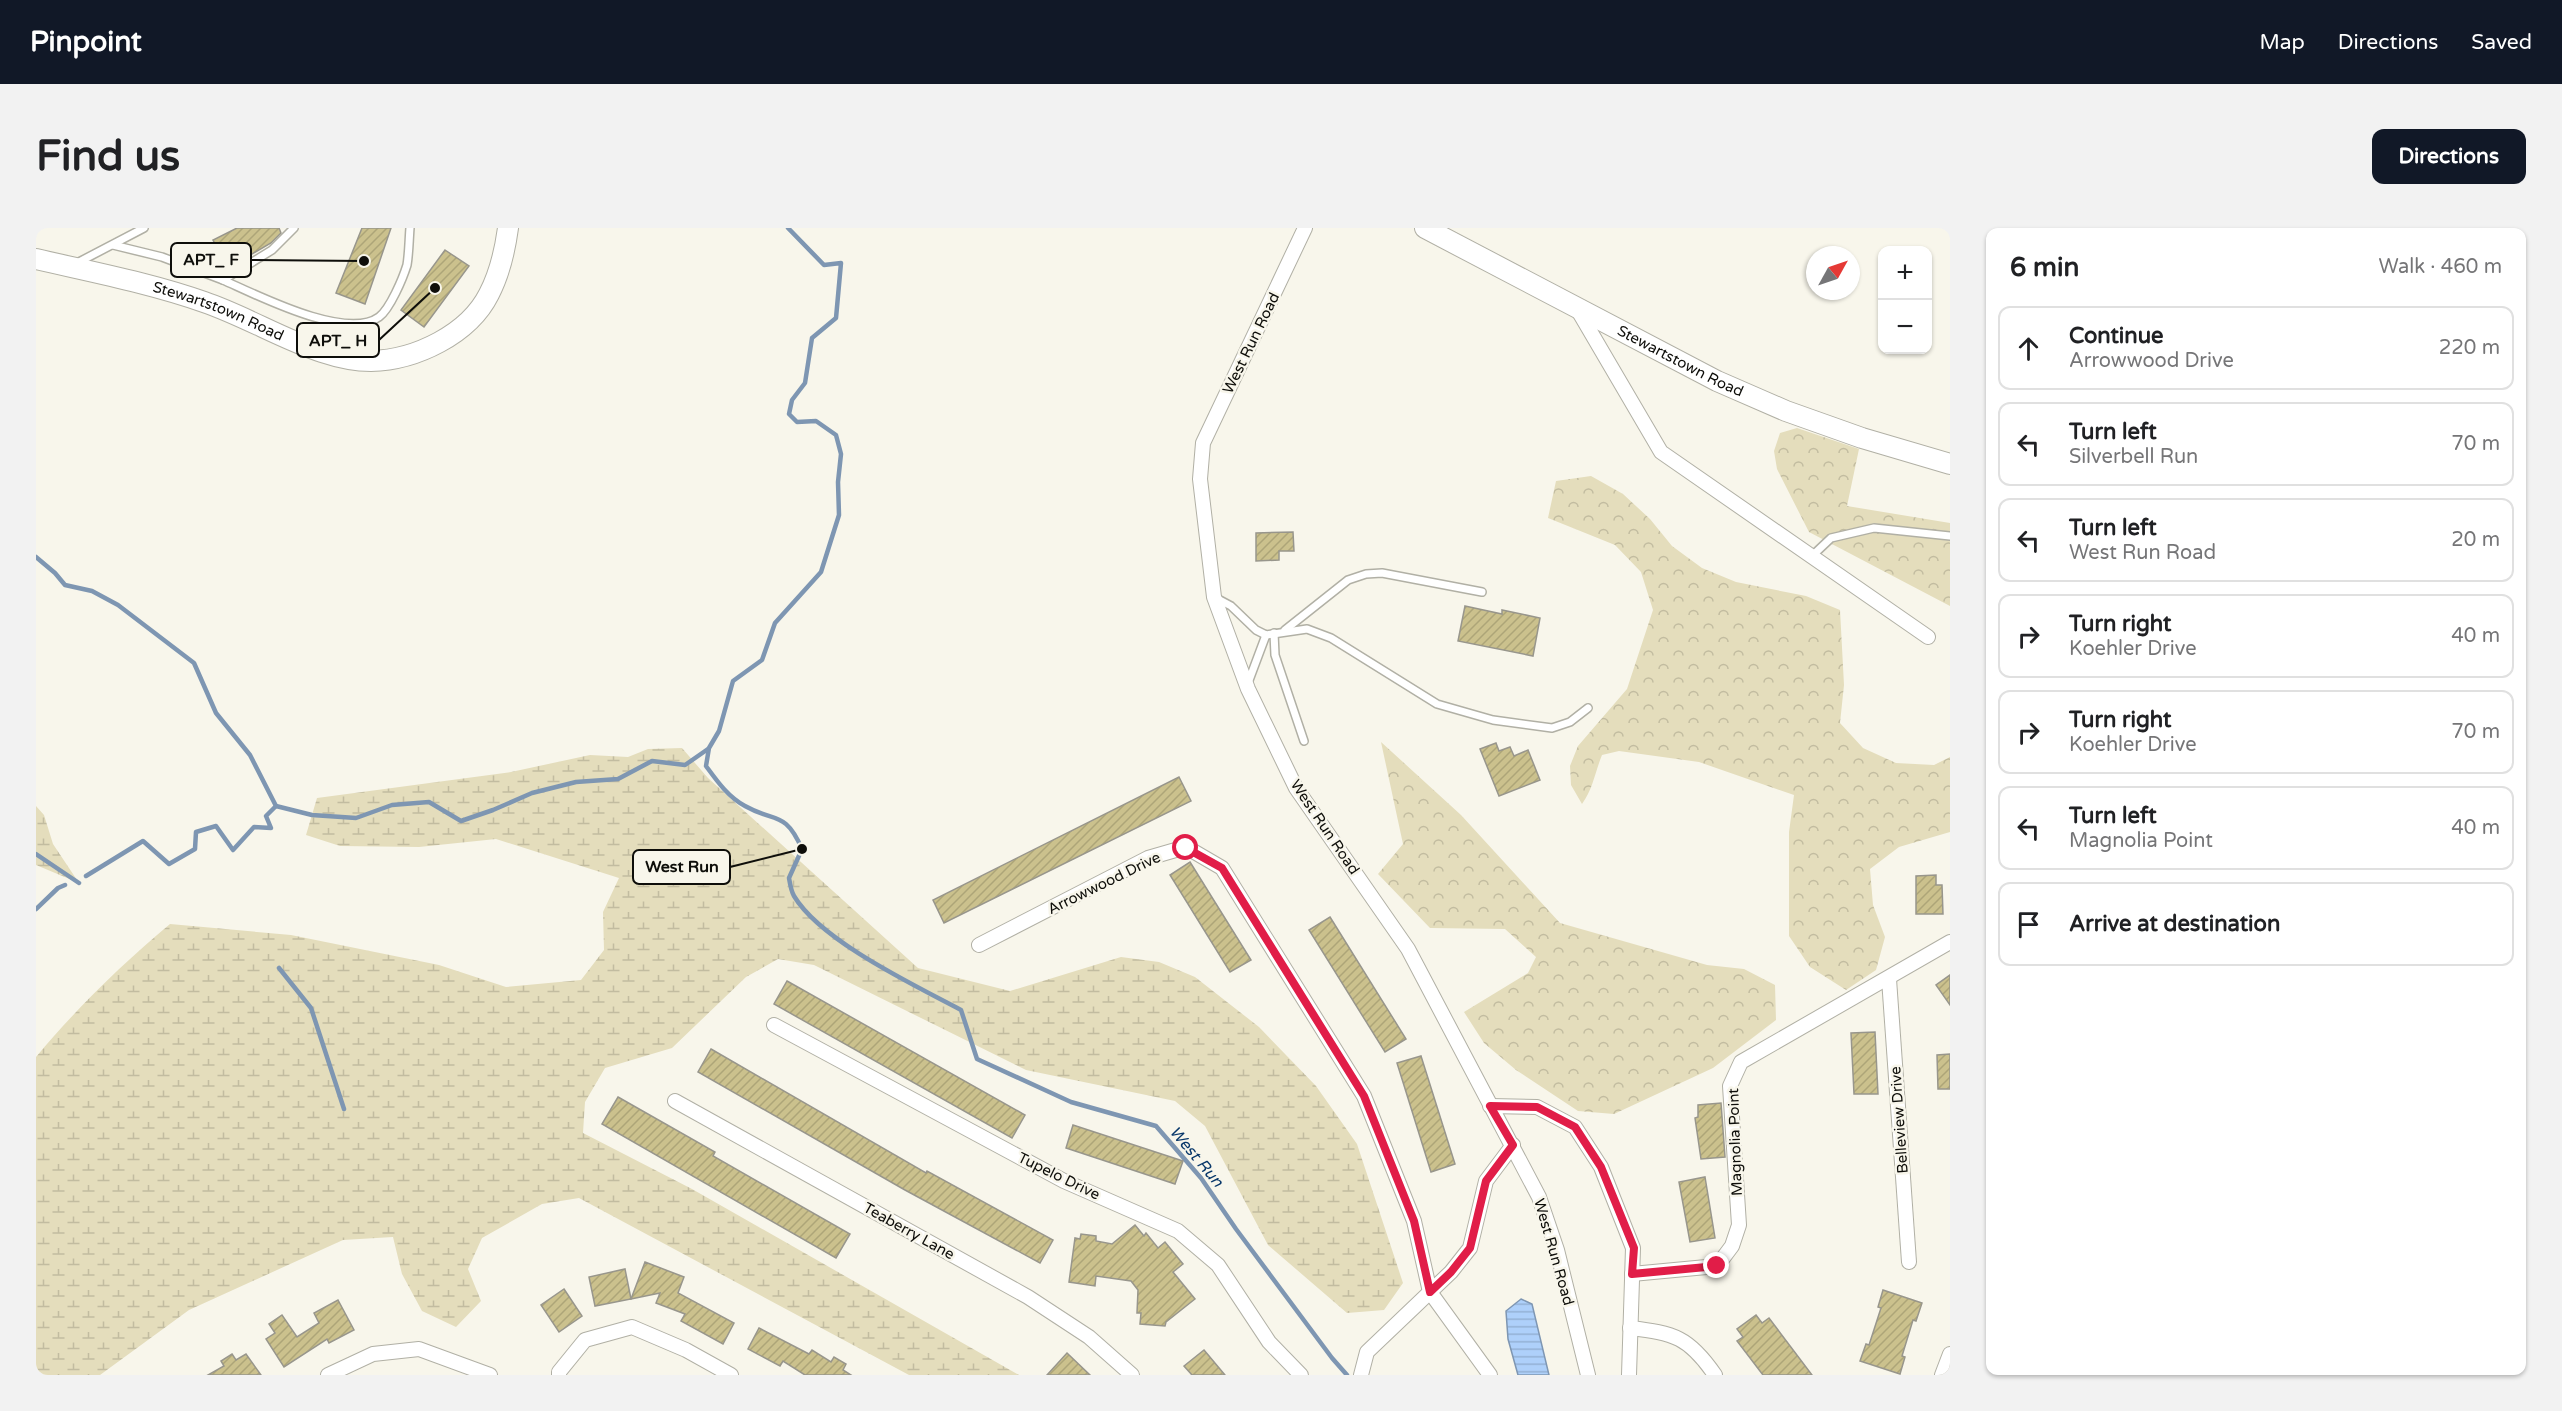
<!DOCTYPE html>
<html lang="en">
<head>
<meta charset="utf-8">
<style>
  body { margin:0; font-family:"Varela Round",sans-serif; background:#f2f2f2; color:#202124 }
  .controls { position:absolute; right:18px; top:18px; display:grid; overflow:hidden; border-radius:12px; box-shadow:0 2px 4px #0004 }
  .controls button { width:54px; height:54px; display:grid; place-items:center; padding:0; border:0; border-bottom:2px solid #e0e0e0; background:#fff; color:#202124; font:30px sans-serif }
  .compass { position:absolute; left:1770px; top:18px; width:54px; height:54px; border-radius:50%; background:#fff; box-shadow:0 2px 4px #0004; rotate:50deg }
  .stop { position:absolute; width:18px; height:18px; margin:-14px; border:4px solid #e11d48; border-radius:50%; background:#fff }
  .stop.end { background:#e11d48; border-color:#fff; box-shadow:0 2px 6px #0008 }
  .list { margin:0; padding:0; list-style:none }
  h2 { display:flex; justify-content:space-between; align-items:center; height:78px; margin:0; padding:0 24px; font-size:26px }
  h2 small { font-size:20px; font-weight:400; color:#757577 }
  .list li { display:grid; grid-template-columns:39px 1fr auto; gap:18px; align-items:center; box-sizing:border-box; height:84px; margin:0 12px 12px; padding:0 12px; border:2px solid #e0e0e0; border-radius:12px }
  .list b { display:block; font-size:22px; white-space:nowrap }
  .list p { margin:0; font-size:20px; white-space:nowrap; color:#757577 }
  .list em { font-size:20px; font-style:normal; color:#757577 }
  .icon { flex:none; width:33px; height:33px; fill:none; stroke:currentColor; stroke-width:2; stroke-linecap:round; stroke-linejoin:round }
  .map { position:relative; flex:none; width:1914px; height:1147px; overflow:hidden; border-radius:12px }
  header { display:flex; align-items:center; gap:36px; box-sizing:border-box; height:84px; padding:0 30px; background:#111827; color:#fff }
  header strong { font-size:28px }
  nav { display:flex; gap:33px; margin-inline-start:auto; font-size:21px }
  .intro { display:flex; align-items:center; justify-content:space-between; box-sizing:border-box; height:144px; padding:0 36px }
  h1 { margin:0; font-size:42px }
  .button { padding:15px 27px; border-radius:12px; background:#111827; color:#fff; font-size:21px; font-weight:700 }
  main { display:flex; gap:36px; padding:0 36px }
  aside { flex:1; background:#fff; border-radius:12px; box-shadow:0 2px 4px #0004 }
  .map>svg:first-child { display:block }
  .forest { fill:url(#forest-crowns) }
  .wetland { fill:url(#wetland-marsh) }
  .water { fill:url(#water-rules); stroke:#7e96b2; stroke-width:1.5 }
  .lines { fill:none; stroke-linecap:round; stroke-linejoin:round }
  .stream { stroke:#7e96b2; stroke-width:4.5 }
  .building { fill:url(#building-hatch); stroke:#98968c; stroke-width:1.5 }
  .lane-casing { stroke:#b1b0a5; stroke-width:10 }
  .street-casing { stroke:#b1b0a5; stroke-width:16 }
  .secondary-casing { stroke:#b1b0a5; stroke-width:22 }
  .lane { stroke:#fff; stroke-width:7 }
  .street { stroke:#fff; stroke-width:14 }
  .secondary { stroke:#fff; stroke-width:20 }
  .route { stroke:#e11d48; stroke-width:8 }
  .labels { text-anchor:middle; stroke-width:5; stroke-linejoin:round; paint-order:stroke }
  .street-label { font-size:15px; fill:#0e0e0a; stroke:#f8f6eb }
  .water-label { font-size:16px; font-style:italic; fill:#09386a; stroke:#f8f6eb }
  .leader { fill:none; stroke:#0e0e0a; stroke-width:2 }
  .callout-dot { fill:#0e0e0a; stroke:#f8f6eb; stroke-width:2 }
  .callout { fill:#f8f6eb; stroke:#0e0e0a; stroke-width:2 }
  .callout-label { font-size:16px; text-anchor:middle; font-weight:bold; fill:#0e0e0a }
</style>
</head>
<body>
<header>
<strong>Pinpoint</strong>
<nav><a>Map</a><a>Directions</a><a>Saved</a></nav>
</header>
<div class="intro"><h1>Find us</h1><a class="button">Directions</a></div>
<main>
<div class="map">
<svg width="1914" height="1147" viewBox="0 0 1914 1147">
  <defs>
    <pattern id="forest-crowns" width="20" height="18" patternUnits="userSpaceOnUse" patternTransform="scale(1.5)"><rect width="20" height="18" fill="#e4ddbc"/><path d="M2 6a3 3 0 1 1 6 0M12 15a3 3 0 1 1 6 0" fill="none" stroke="#c2bca0"/></pattern>
    <pattern id="wetland-marsh" width="20" height="14" patternUnits="userSpaceOnUse" patternTransform="scale(1.5)"><rect width="20" height="14" fill="#e4ddbc"/><path d="M1 5h8M5 5V1M11 12h8M15 12V8" fill="none" stroke="#c2bca0"/></pattern>
    <pattern id="water-rules" width="6" height="5" patternUnits="userSpaceOnUse" patternTransform="scale(1.5)"><rect width="6" height="5" fill="#aed0fa"/><path d="M0 2.5h6" fill="none" stroke="#94b1d5"/></pattern>
    <pattern id="building-hatch" width="6" height="6" patternUnits="userSpaceOnUse" patternTransform="scale(1.5)"><rect width="6" height="6" fill="#cbc18d"/><path d="M-1 1l2-2M0 6l6-6M5 7l2-2" fill="none" stroke="#ada578"/></pattern>
  </defs>
  <rect width="100%" height="100%" fill="#f8f6eb"/>
  <g class="forest">
    <path d="M1761,200L1823,221L1811,278L1914,295V378L1773,304L1741,241L1738,223L1744,205Z"/>
    <path d="M1555,248L1587,266L1614,291L1636,318L1666,340L1700,354L1770,368L1804,382L1808,457L1804,495L1827,520L1860,535L1898,537L1914,529V604L1863,619L1834,641L1837,677L1849,709L1840,742L1810,762L1774,739L1753,708V604L1758,567L1663,534L1583,523L1566,527C1559,544 1557,561 1546,576L1535,557L1534,538L1542,518L1591,461L1617,382L1605,344L1579,317L1512,290L1520,253Z"/>
    <path d="M1345,514L1425,587L1524,695L1671,737L1708,741L1739,757L1740,792L1677,840L1578,886L1542,883L1480,842L1448,815L1428,784L1492,745L1500,729L1469,701L1394,700L1342,646L1367,616Z"/>
  </g>
  <g class="wetland">
    <path d="M646,520L672,550L882,740L974,763L1085,729L1123,734L1159,749L1223,799L1280,858L1321,916L1367,1055L1348,1082L1311,1085L1232,1017L1169,898L1139,873L990,842L778,737L742,731L710,749L636,820L569,840L549,874L547,905L656,961L983,1147H873L543,970L506,976L446,1010L432,1041L445,1073L420,1099L386,1083L366,1046L357,1009L307,1012L153,1082L64,1147H0V829C40,781 86,736 134,696L255,707L403,737L470,759L545,752L568,722L567,684L583,650L460,611L383,619L304,618L270,607L281,570L475,544L554,527L592,529L612,521Z"/>
    <path d="M0,578L8,587L17,616L43,655L0,637Z"/>
  </g>
  <path class="water" d="M1485,1071L1496,1076L1513,1147H1482L1472,1111L1470,1083Z"/>
  <g class="lines">
    <g class="stream">
      <path d="M752,0L788,37L805,35L800,90L776,110L769,155L756,172L753,186L761,194L780,193L800,207L805,226L802,254L803,287L785,344L739,395L726,432L697,453L683,503L673,520L670,538C681,553 692,569 709,578C739,595 749,582 766,621L753,650C754,656 755,663 758,668C785,713 878,757 925,782L941,831L1035,874L1120,898L1165,950L1200,1001L1296,1130L1311,1147"/>
      <path d="M0,329L19,345L29,357L56,363L82,377L158,435L180,485L214,527L240,578"/>
      <path d="M0,626L43,655"/>
      <path d="M50,648L107,613L133,636L159,621L160,604L180,598L197,622L218,599L235,600L230,588L240,578L276,587L320,590L356,577L393,574L425,593L457,582L496,565L540,554L582,551L616,533L649,537L672,521"/>
      <path d="M0,681L22,660L29,657"/>
      <path d="M243,740L275,780L308,881"/>
    </g>
  </g>
  <g class="building">
    <path d="M201,0H243L245,5L235,15L192,40L177,12Z"/>
    <path d="M326,0H355L329,76L300,65Z"/>
    <path d="M409,22L433,38L388,99L365,82Z"/>
    <path d="M1257,304L1258,323H1243V332L1220,333V305Z"/>
    <path d="M1429,378L1466,386V382L1504,390L1497,428L1422,413Z"/>
    <path d="M1460,515L1463,523L1474,519L1478,528L1492,522L1504,552L1463,568L1444,521Z"/>
    <path d="M1143,549L1155,573L908,695L897,672Z"/>
    <path d="M1154,634L1215,732L1194,744L1134,647Z"/>
    <path d="M1900,647V657H1906L1907,686H1880V648Z"/>
    <path d="M1294,689L1370,811L1349,824L1273,702Z"/>
    <path d="M1914,747V777L1900,757Z"/>
    <path d="M751,753L989,887L976,910L738,776Z"/>
    <path d="M1839,804L1842,866H1818L1815,805Z"/>
    <path d="M675,821L890,945L891,943L1017,1012L1004,1035L869,962L662,844Z"/>
    <path d="M1914,826V861H1902L1901,827Z"/>
    <path d="M1385,828L1419,936L1395,944L1361,835Z"/>
    <path d="M582,869L679,924L677,928L814,1006L800,1030L566,896Z"/>
    <path d="M1685,875L1689,929L1665,931L1659,890L1662,889V877Z"/>
    <path d="M1037,897L1147,933L1139,956L1030,920Z"/>
    <path d="M1669,949L1679,1010L1654,1014L1643,954Z"/>
    <path d="M1099,997L1108,1008L1110,1005L1122,1020L1129,1014L1147,1036L1137,1044L1159,1071L1130,1094L1129,1098L1104,1096L1105,1085H1101L1102,1062L1095,1053L1060,1048L1059,1058L1033,1054L1039,1010L1044,1011L1045,1006L1060,1008V1013L1076,1016Z"/>
    <path d="M609,1034L648,1049L642,1065L698,1095L687,1116L645,1093L649,1086L620,1075L624,1065L595,1071Z"/>
    <path d="M589,1041L595,1071L559,1078L553,1049Z"/>
    <path d="M528,1061L546,1088L523,1104L505,1077Z"/>
    <path d="M1847,1062L1886,1075L1880,1093L1877,1092L1866,1128L1869,1129L1864,1146L1824,1133L1830,1116L1833,1117L1845,1080L1842,1079Z"/>
    <path d="M302,1072L318,1102L293,1115L291,1111L248,1139L230,1111L239,1105L233,1096L246,1087L261,1109L283,1095L278,1085Z"/>
    <path d="M1720,1087L1726,1095L1733,1090L1776,1147H1727L1701,1113L1707,1109L1701,1101Z"/>
    <path d="M723,1100L773,1126L776,1122L795,1134L798,1129L810,1136L807,1142L815,1147H769L747,1133L744,1138L712,1121Z"/>
    <path d="M1168,1122L1189,1147H1156L1148,1138Z"/>
    <path d="M1031,1125L1054,1147H1011Z"/>
    <path d="M196,1126L200,1132L210,1126L225,1147H172L188,1138L185,1133Z"/>
  </g>
  <g class="lines">
    <defs>
      <g id="lane">
        <path d="M77,17L126,29L187,52L236,22L258,0"/>
        <path d="M41,35L108,0"/>
        <path d="M187,52C221,67 310,113 343,89C354,81 367,50 371,37C373,25 373,12 374,0"/>
        <path d="M1776,328L1795,310L1838,300L1914,308"/>
        <path d="M1180,370L1195,378L1220,402L1230,407L1271,401L1295,410L1401,476L1457,492L1516,500L1534,494L1552,480"/>
        <path d="M1249,402L1312,352L1330,346L1346,345L1446,364"/>
        <path d="M1238,405L1239,427L1268,513"/>
        <path d="M1212,455L1230,407"/>
      </g>
      <g id="street">
        <path d="M1269,0L1167,215L1164,251L1178,369L1212,461L1260,560L1372,721L1503,969L1521,1022L1552,1147"/>
        <path d="M1540,79L1625,224L1892,409"/>
        <path d="M943,717L1112,630L1150,619L1186,640L1328,868L1378,993L1394,1064L1454,1147"/>
        <path d="M1853,751L1873,1034"/>
        <path d="M738,797L1028,953L1142,1003L1182,1037L1233,1114L1265,1147"/>
        <path d="M639,873L992,1069L1053,1109L1096,1147"/>
        <path d="M1454,878L1501,879L1539,899L1565,939L1597,1020L1593,1147"/>
        <path d="M1596,1046L1681,1038L1696,1018L1703,997L1694,858L1705,834L1914,714"/>
        <path d="M1594,1100C1638,1105 1653,1109 1679,1147"/>
        <path d="M292,1147L337,1126L383,1121L454,1147"/>
        <path d="M523,1147V1144L549,1112L596,1099L650,1122L695,1147"/>
        <path d="M1325,1147L1331,1124L1415,1044L1434,1020L1450,953L1477,917"/>
        <path d="M1906,1147L1914,1126"/>
      </g>
      <g id="secondary">
        <path id="s1" d="M1389,0L1681,153L1750,183L1826,210L1914,236"/>
        <path id="s2" d="M0,31C56,44 114,55 168,74C209,88 246,111 286,124C301,129 319,133 335,133C380,132 433,106 453,66C464,45 469,22 472,0"/>
      </g>
    </defs>
    <use href="#lane" class="lane-casing"/>
    <use href="#street" class="street-casing"/>
    <use href="#secondary" class="secondary-casing"/>
    <use href="#lane" class="lane"/>
    <use href="#street" class="street"/>
    <use href="#secondary" class="secondary"/>
  </g>
  <g class="lines">
    <path class="route" d="M1150,620L1186,640L1328,868L1378,993L1394,1064L1415,1044L1434,1020L1450,953L1477,917L1454,878L1501,879L1539,899L1565,939L1598,1020L1596,1046L1681,1038"/>
  </g>
  <g class="labels">
    <g class="street-label">
      <text dy="5" stroke="none"><textPath href="#s2" startOffset="190">Stewartstown Road</textPath></text>
      <text transform="translate(1215 115) rotate(-64)" y="5">West Run Road</text>
      <text dy="5" stroke="none"><textPath href="#s1" startOffset="288">Stewartstown Road</textPath></text>
      <text transform="translate(1289 599) rotate(56)" y="5">West Run Road</text>
      <text transform="translate(1068 655) rotate(-26)" y="5">Arrowwood Drive</text>
      <text transform="translate(1863 892) rotate(-94)" y="5">Belleview Drive</text>
      <text transform="translate(1699 914) rotate(-92)" y="5">Magnolia Point</text>
      <text transform="translate(1023 948) rotate(26)" y="5">Tupelo Drive</text>
      <text transform="translate(873 1003) rotate(29)" y="5">Teaberry Lane</text>
      <text transform="translate(1518 1024) rotate(74)" y="5">West Run Road</text>
    </g>
    <g class="water-label">
      <text transform="translate(1161 928) rotate(50)" y="6">West Run</text>
    </g>
  </g>
  <path class="leader" d="M328 33L215 32M399 60L343 112M766 621L694 639"/>
  <g class="callout-dot">
    <circle cx="328" cy="33" r="6"/>
    <circle cx="399" cy="60" r="6"/>
    <circle cx="766" cy="621" r="6"/>
  </g>
  <g class="callout">
    <rect x="135" y="15" width="80" height="34" rx="6"/>
    <rect x="261" y="95" width="82" height="34" rx="6"/>
    <rect x="597" y="622" width="97" height="34" rx="6"/>
  </g>
  <g class="callout-label">
    <text x="175" y="37">APT_ F</text>
    <text x="302" y="118">APT_ H</text>
    <text x="646" y="644">West Run</text>
  </g>
</svg>
<div class="controls">
<button>+</button>
<button>−</button>
</div>
<svg class="compass" viewBox="-18 -18 36 36"><path d="M0-13l5 13h-10z" fill="#e53935"/><path d="M0 13l5-13h-10z" fill="#757577"/></svg>
<div class="stop" style="left:1150px;top:620px"></div>
<div class="stop end" style="left:1681px;top:1038px"></div>
</div>
<aside>
<h2>6 min<small>Walk · 460 m</small></h2>
<ul class="list">
<li><svg class="icon" aria-label="ahead" viewBox="0 0 24 24"><path d="M12 20V5M6 11l6-6 6 6"/></svg><div><b>Continue</b><p>Arrowwood Drive</p></div><em>220 m</em></li>
<li><svg class="icon" aria-label="left" viewBox="0 0 24 24"><path d="M17 20v-9H6M10 6l-5 5 5 5"/></svg><div><b>Turn left</b><p>Silverbell Run</p></div><em>70 m</em></li>
<li><svg class="icon" aria-label="left" viewBox="0 0 24 24"><path d="M17 20v-9H6M10 6l-5 5 5 5"/></svg><div><b>Turn left</b><p>West Run Road</p></div><em>20 m</em></li>
<li><svg class="icon" aria-label="right" viewBox="0 0 24 24"><path d="M7 20v-9h11M14 6l5 5-5 5"/></svg><div><b>Turn right</b><p>Koehler Drive</p></div><em>40 m</em></li>
<li><svg class="icon" aria-label="right" viewBox="0 0 24 24"><path d="M7 20v-9h11M14 6l5 5-5 5"/></svg><div><b>Turn right</b><p>Koehler Drive</p></div><em>70 m</em></li>
<li><svg class="icon" aria-label="left" viewBox="0 0 24 24"><path d="M17 20v-9H6M10 6l-5 5 5 5"/></svg><div><b>Turn left</b><p>Magnolia Point</p></div><em>40 m</em></li>
<li><svg class="icon" aria-label="arrive" viewBox="0 0 24 24"><path d="M6 21V4h12l-3 4 3 4H6"/></svg><div><b>Arrive at destination</b></div></li>
</ul>
</aside>
</main>
</body>
</html>
